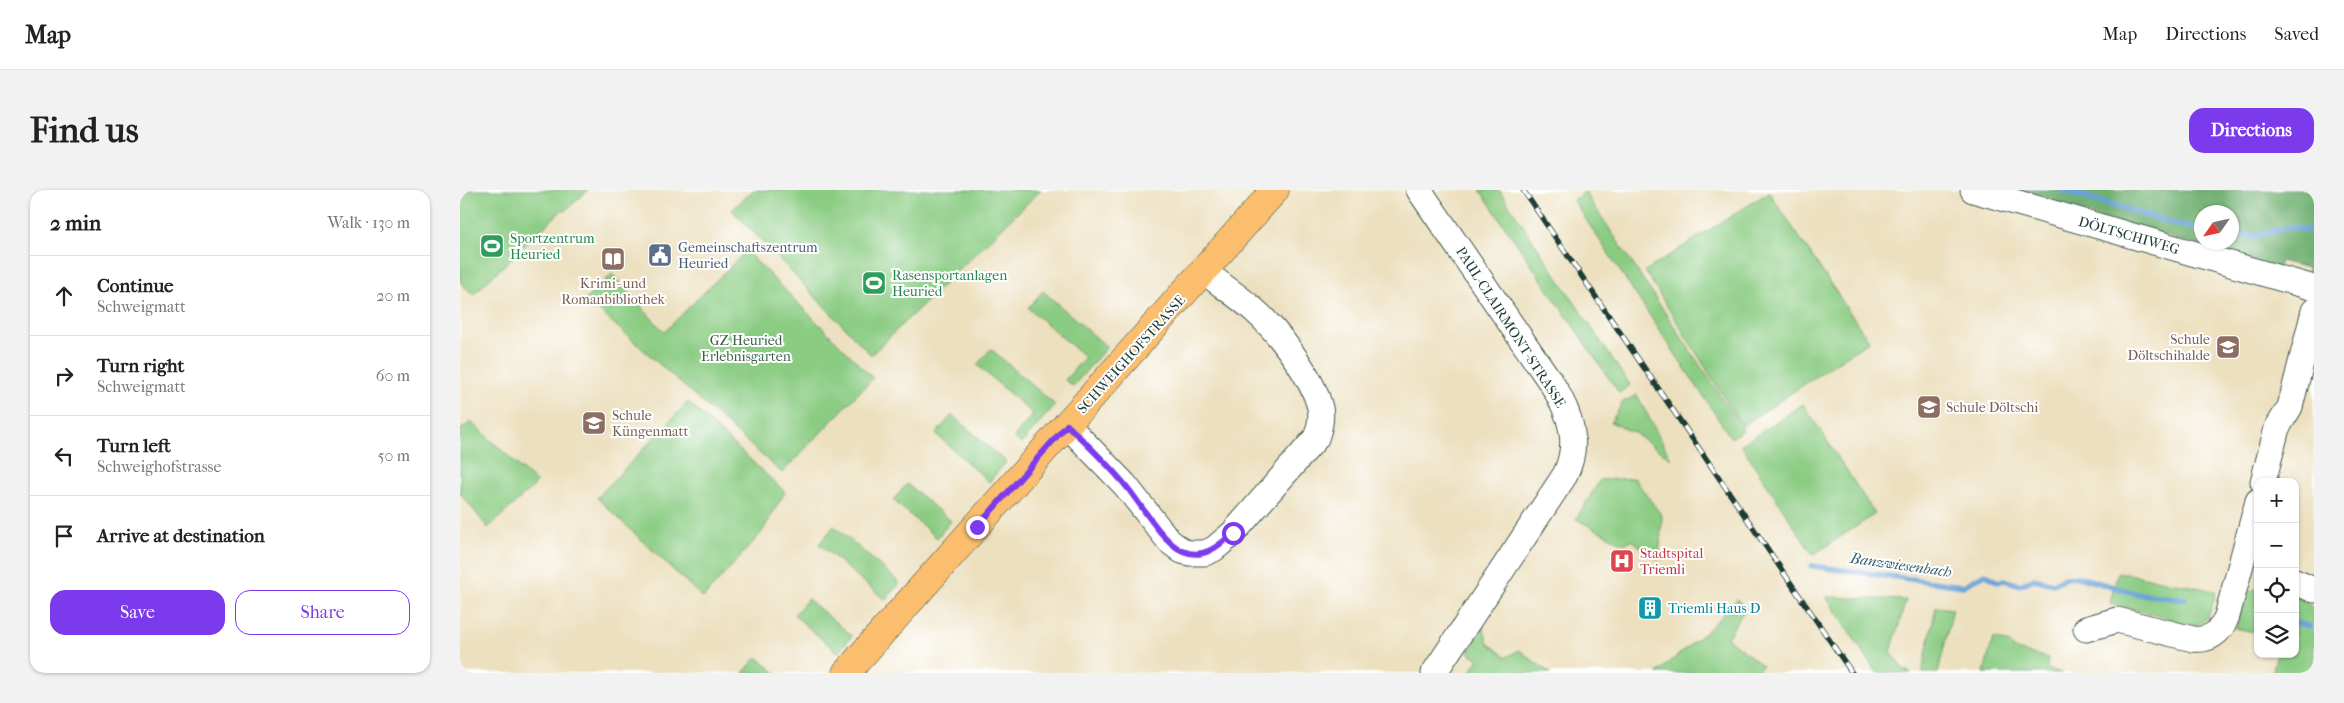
<!DOCTYPE html>
<html lang="en">
<head>
<meta charset="utf-8">
<style>
  body { margin:0; font-family:"IM FELL French Canon",serif; background:#f2f2f2; color:#222 }
  .controls { position:absolute; right:15px; bottom:15px; display:grid; overflow:hidden; border-radius:10px; box-shadow:0 1px 4px #0004 }
  .controls button { width:45px; height:45px; display:grid; place-items:center; padding:0; border:0; border-bottom:1px solid #e0e0e0; background:#fff; color:#222; font:25px sans-serif }
  .compass { position:absolute; left:1734px; top:15px; width:45px; height:45px; border-radius:50%; background:#fff; box-shadow:0 1px 4px #0004; rotate:236deg }
  .stop { position:absolute; width:15px; height:15px; margin:-11px; border:4px solid #7c3aed; border-radius:50%; background:#fff }
  .stop.end { background:#7c3aed; border-color:#fff; box-shadow:0 1px 5px #0008 }
  .list { margin:0; padding:0; list-style:none }
  h2 { display:flex; justify-content:space-between; align-items:center; height:65px; margin:0; padding:0 20px; font-size:21px }
  h2 small { font-size:16px; font-weight:400; color:#767676 }
  .list li { display:grid; grid-template-columns:32px 1fr auto; gap:15px; align-items:center; box-sizing:border-box; height:80px; padding:0 20px; border-top:1px solid #e0e0e0 }
  .list b { display:block; font-size:19px; white-space:nowrap }
  .list p { margin:0; font-size:16px; white-space:nowrap; color:#767676 }
  .list em { font-size:16px; font-style:normal; color:#767676 }
  .actions { display:flex; gap:10px; padding:15px 20px }
  .actions a { flex:1; padding:11px 0; border:1px solid #7c3aed; border-radius:15px; text-align:center; font-size:18px; color:#7c3aed }
  .actions .main { background:#7c3aed; color:#fff }
  .icon { flex:none; width:28px; height:28px; fill:none; stroke:currentColor; stroke-width:2; stroke-linecap:round; stroke-linejoin:round }
  .map { position:relative; flex:none; width:1854px; height:483px; overflow:hidden; border-radius:15px }
  header { display:flex; align-items:center; gap:30px; box-sizing:border-box; height:70px; padding:0 25px; background:#fff; border-bottom:1px solid #e0e0e0 }
  header strong { font-size:24px }
  nav { display:flex; gap:28px; margin-inline-start:auto; font-size:18px }
  .intro { display:flex; align-items:center; justify-content:space-between; box-sizing:border-box; height:120px; padding:0 30px }
  h1 { margin:0; font-size:35px }
  .button { padding:12px 22px; border-radius:15px; background:#7c3aed; color:#fff; font-size:18px; font-weight:700 }
  main { display:flex; gap:30px; padding:0 30px }
  aside { flex:1; background:#fff; border-radius:15px; box-shadow:0 1px 4px #0004 }
  .map>svg:first-child { display:block }
  .green { fill:#8bcc83; stroke:#55845c }
  .forest { fill:#70b071; stroke:#487652; fill-rule:evenodd }
  .lines { fill:none; stroke-linecap:round; stroke-linejoin:round }
  .stream { stroke:#67a1d7; stroke-width:5.5 }
  .minor-casing { stroke:#3e5549; stroke-width:27 }
  .major-casing { stroke:#3e5549; stroke-width:29 }
  .minor { stroke:#fff; stroke-width:25 }
  .major { stroke:#fbbe6e; stroke-width:28 }
  .rail-casing { stroke:#1f3d34; stroke-width:5.5 }
  .rail { stroke:#fff; stroke-width:4; stroke-dasharray:11; stroke-linecap:butt }
  .route { stroke:#7c3aed; stroke-width:6 }
  .labels { text-anchor:middle; stroke-width:4; stroke-linejoin:round; paint-order:stroke }
  .street-label { font-size:14px; fill:#1f3d34; stroke:#fff }
  .leisure-label { font-size:14px; fill:#27864d; stroke:#fff; text-anchor:start }
  .service-label { font-size:14px; fill:#4e5e75; stroke:#fff; text-anchor:start }
  .education-label { font-size:14px; fill:#785e54; stroke:#fff; text-anchor:start }
  .park-label { font-size:14px; fill:#3a6148; stroke:#fff }
  .health-label { font-size:14px; fill:#be3a42; stroke:#fff; text-anchor:start }
  .culture-label { font-size:14px; fill:#0d838f; stroke:#fff; text-anchor:start }
  .water-label { font-size:15px; font-style:italic; fill:#38606d; stroke:#fff }
</style>
</head>
<body>
<header>
<strong>Map</strong>
<nav><a>Map</a><a>Directions</a><a>Saved</a></nav>
</header>
<div class="intro"><h1>Find us</h1><a class="button">Directions</a></div>
<main>
<aside>
<h2>2 min<small>Walk · 130 m</small></h2>
<ul class="list">
<li><svg class="icon" aria-label="ahead" viewBox="0 0 24 24"><path d="M12 20V5M6 11l6-6 6 6"/></svg><div><b>Continue</b><p>Schweigmatt</p></div><em>20 m</em></li>
<li><svg class="icon" aria-label="right" viewBox="0 0 24 24"><path d="M7 20v-9h11M14 6l5 5-5 5"/></svg><div><b>Turn right</b><p>Schweigmatt</p></div><em>60 m</em></li>
<li><svg class="icon" aria-label="left" viewBox="0 0 24 24"><path d="M17 20v-9H6M10 6l-5 5 5 5"/></svg><div><b>Turn left</b><p>Schweighofstrasse</p></div><em>50 m</em></li>
<li><svg class="icon" aria-label="arrive" viewBox="0 0 24 24"><path d="M6 21V4h12l-3 4 3 4H6"/></svg><div><b>Arrive at destination</b></div></li>
</ul>
<div class="actions"><a class="main">Save</a><a>Share</a></div>
</aside>
<div class="map">
<svg width="1854" height="483" viewBox="0 0 1854 483">
  <rect width="100%" height="100%" fill="#fff"/>
  <filter id="ink" filterUnits="userSpaceOnUse"><feTurbulence type="fractalNoise" baseFrequency=".02" numOctaves="2"/><feDisplacementMap in="SourceGraphic" scale="10" xChannelSelector="R" yChannelSelector="G"/><feConvolveMatrix kernelMatrix="1 2 1 2 8 2 1 2 1" color-interpolation-filters="sRGB"/></filter>
  <filter id="wash" filterUnits="userSpaceOnUse"><feTurbulence type="fractalNoise" baseFrequency=".0096" numOctaves="4" result="noise"/><feDisplacementMap in="SourceGraphic" scale="20" xChannelSelector="R" yChannelSelector="G"/><feGaussianBlur stdDeviation="1.12" result="paint"/><feColorMatrix in="noise" values="0 0 0 0 0 0 0 0 0 0 0 0 0 0 0 0 0 1.4 0 .05"/><feComposite in="paint" operator="in"/></filter>
  <g filter="url(#wash)">
    <rect width="100%" height="100%" fill="#ece0bf"/>
    <g class="green">
      <path d="M0,0H128L104,22L102,20L13,105L0,92Z"/>
      <path d="M293,0H581L411,165L272,20Z"/>
      <path d="M1020,0H1039L1170,195L1159,203Z"/>
      <path d="M1125,2L1283,240L1271,248L1113,10Z"/>
      <path d="M1309,2L1409,151L1282,236L1185,81Z"/>
      <path d="M286,61L413,188L322,283L126,109L152,84L204,142Z"/>
      <path d="M583,101L647,157L613,196L605,190L625,167L568,118Z"/>
      <path d="M531,159L595,215L561,254L554,247L573,224L517,175Z"/>
      <path d="M1177,205L1211,269L1176,244L1151,232L1163,212Z"/>
      <path d="M228,212L325,302L302,342L243,408L137,308Z"/>
      <path d="M1343,214L1415,324L1353,365L1281,255Z"/>
      <path d="M492,225L546,272L529,292L476,244Z"/>
      <path d="M11,232L77,293L28,338L0,303V240Z"/>
      <path d="M1174,288L1202,326L1199,370L1171,350L1164,354L1116,329L1140,290Z"/>
      <path d="M447,294L491,331L477,348L433,310Z"/>
      <path d="M374,336L440,393L425,410L359,354Z"/>
      <path d="M1658,382L1756,401C1752,415 1751,432 1734,435L1650,413Z"/>
      <path d="M1798,398V443L1776,438L1785,403Z"/>
      <path d="M1366,407L1446,410L1431,462L1443,479L1451,483H1417Z"/>
      <path d="M1835,407L1844,410L1854,419V467L1850,483H1812L1817,464H1835Z"/>
      <path d="M348,409L392,446L378,463L334,425Z"/>
      <path d="M1277,409L1285,419L1267,448L1302,475L1296,483H1197L1249,439Z"/>
      <path d="M1476,417L1493,419L1478,483H1462Z"/>
      <path d="M1023,436L1028,453L1046,467L1059,460L1090,483H1010L1019,469L1008,462Z"/>
      <path d="M1533,448L1549,453L1556,460L1588,468L1587,479L1603,483H1524Z"/>
      <path d="M297,467L316,483H283Z"/>
    </g>
    <path class="forest" d="M1542,0H1854V87L1848,85V78L1820,71L1818,78ZM1742,22H1772V52H1742Z"/>
    <g class="lines">
      <g class="stream">
        <path d="M1601,0L1719,35L1742,39"/>
        <path d="M1772,43C1778,44 1785,46 1792,46C1819,44 1822,30 1854,43"/>
        <path d="M1352,376L1503,396L1525,384L1538,392L1544,390L1560,395L1574,389L1593,394L1605,388L1618,387L1678,404L1725,409"/>
        <path d="M1835,433L1850,436"/>
      </g>
    </g>
  </g>
  <g filter="url(#ink)">
    <g class="lines">
      <defs>
        <g id="minor">
          <path d="M959,0L1092,194C1110,223 1121,252 1105,285L974,483"/>
          <path d="M1513,0L1854,98"/>
          <path d="M607,235L665,295L709,351L722,361L729,363H745L754,359L773,343L856,248C859,240 862,227 860,218C853,187 817,140 794,120C778,106 761,95 745,82"/>
          <path d="M1803,292L1817,238L1830,217L1854,121"/>
          <path d="M1835,392L1854,400"/>
          <path d="M1626,439L1657,430L1733,449C1750,451 1761,442 1767,426L1798,311"/>
        </g>
        <path id="major" d="M386,483L815,0"/>
      </defs>
      <use href="#minor" class="minor-casing"/>
      <use href="#major" class="major-casing"/>
      <use href="#minor" class="minor"/>
      <use href="#major" class="major"/>
      <defs>
        <path id="rail" d="M1063,0L1392,483"/>
      </defs>
      <use href="#rail" class="rail-casing"/>
      <use href="#rail" class="rail"/>
    </g>
  </g>
  <g class="lines" filter="url(#ink)">
    <path class="route" d="M517,337L607,235C627,254 648,274 666,296C681,314 702,352 723,361C743,370 759,356 773,343"/>
  </g>
  <defs>
    <symbol id="stadium-square" viewBox="-11 -11 22 22"><rect x="-9" y="-9" width="18" height="18" rx="4" fill="#2e9e5b" stroke="#fff"/><path d="M0-5a6.5 5 0 1 0 0 10a6.5 5 0 1 0 0-10ZM-3.5-1.8h7v3.6h-7Z" fill="#fff"/></symbol>
    <symbol id="civic-square" viewBox="-11 -11 22 22"><rect x="-9" y="-9" width="18" height="18" rx="4" fill="#5c6f8a" stroke="#fff"/><path d="M-.6-6.5H3V-4.5H.6V-3L4-1V1h2V6H-6V1h2V-1L-.6-3ZM-1.2 2.5V6h2.4V2.5Z" fill="#fff"/></symbol>
    <symbol id="library-square" viewBox="-11 -11 22 22"><rect x="-9" y="-9" width="18" height="18" rx="4" fill="#8d6e63" stroke="#fff"/><path d="M-6-4Q-3-5.5-.7-3.5V5Q-3 3-6 4ZM6-4Q3-5.5 .7-3.5V5Q3 3 6 4Z" fill="#fff"/></symbol>
    <symbol id="school-square" viewBox="-11 -11 22 22"><rect x="-9" y="-9" width="18" height="18" rx="4" fill="#8d6e63" stroke="#fff"/><path d="M0-5L7-2L0 1L-7-2ZM-4 1L0 2.5L4 1V4Q0 6-4 4Z" fill="#fff"/></symbol>
    <symbol id="hospital-square" viewBox="-11 -11 22 22"><rect x="-9" y="-9" width="18" height="18" rx="4" fill="#e0444e" stroke="#fff"/><path d="M-5-5h3v3.5h4V-5h3V5h-3V1.5h-4V5h-3Z" fill="#fff"/></symbol>
    <symbol id="building-square" viewBox="-11 -11 22 22"><rect x="-9" y="-9" width="18" height="18" rx="4" fill="#0f9aa8" stroke="#fff"/><path d="M-4-6H4V6H1V3H-1V6H-4ZM-2.5-4.3h1.7v1.8h-1.7ZM.8-4.3h1.7v1.8H.8ZM-2.5-1h1.7V.8h-1.7ZM.8-1h1.7V.8H.8Z" fill="#fff"/></symbol>
  </defs>
  <g fill-rule="evenodd">
    <use href="#stadium-square" x="18" y="42" width="28" height="28"/>
    <use href="#civic-square" x="186" y="51" width="28" height="28"/>
    <use href="#library-square" x="139" y="55" width="28" height="28"/>
    <use href="#stadium-square" x="400" y="79" width="28" height="28"/>
    <use href="#school-square" x="1754" y="143" width="28" height="28"/>
    <use href="#school-square" x="1455" y="203" width="28" height="28"/>
    <use href="#school-square" x="120" y="219" width="28" height="28"/>
    <use href="#hospital-square" x="1148" y="357" width="28" height="28"/>
    <use href="#building-square" x="1176" y="404" width="28" height="28"/>
  </g>
  <g class="labels">
    <g class="street-label">
      <text transform="translate(1669 45) rotate(16)" y="5">DÖLTSCHIWEG</text>
      <text transform="translate(1051 137) rotate(57)" y="5">PAUL-CLAIRMONT-STRASSE</text>
      <text transform="translate(671 164) rotate(-48)" y="5">SCHWEIGHOFSTRASSE</text>
    </g>
    <g class="leisure-label">
      <text x="50" y="53">Sportzentrum<tspan x="50" dy="16">Heuried</tspan></text>
      <text x="432" y="90">Rasensportanlagen<tspan x="432" dy="16">Heuried</tspan></text>
    </g>
    <g class="service-label">
      <text x="218" y="62">Gemeinschaftszentrum<tspan x="218" dy="16">Heuried</tspan></text>
    </g>
    <g class="education-label">
      <text x="153" y="98" text-anchor="middle">Krimi- und<tspan x="153" dy="16">Romanbibliothek</tspan></text>
      <text x="1750" y="154" text-anchor="end">Schule<tspan x="1750" dy="16">Döltschihalde</tspan></text>
      <text x="1486" y="222">Schule Döltschi</text>
      <text x="152" y="230">Schule<tspan x="152" dy="16">Küngenmatt</tspan></text>
    </g>
    <g class="park-label">
      <text x="286" y="155">GZ Heuried<tspan x="286" dy="16">Erlebnisgarten</tspan></text>
    </g>
    <g class="health-label">
      <text x="1180" y="368">Stadtspital<tspan x="1180" dy="16">Triemli</tspan></text>
    </g>
    <g class="culture-label">
      <text x="1208" y="423">Triemli Haus D</text>
    </g>
    <g class="water-label">
      <text transform="translate(1441 375) rotate(8)" y="5">Banzwiesenbach</text>
    </g>
  </g>
</svg>
<div class="controls">
<button>+</button>
<button>−</button>
<button><svg class="icon" aria-label="locate" viewBox="0 0 24 24"><circle cx="12" cy="12" r="6"/><path d="M12 2v4M12 18v4M2 12h4M18 12h4"/></svg></button>
<button><svg class="icon" aria-label="layers" viewBox="0 0 24 24"><path d="M12 4l9 5-9 5-9-5zM3 14l9 5 9-5"/></svg></button>
</div>
<svg class="compass" viewBox="-18 -18 36 36"><path d="M0-13l5 13h-10z" fill="#e53935"/><path d="M0 13l5-13h-10z" fill="#767676"/></svg>
<div class="stop" style="left:773px;top:343px"></div>
<div class="stop end" style="left:517px;top:337px"></div>
</div>
</main>
</body>
</html>
